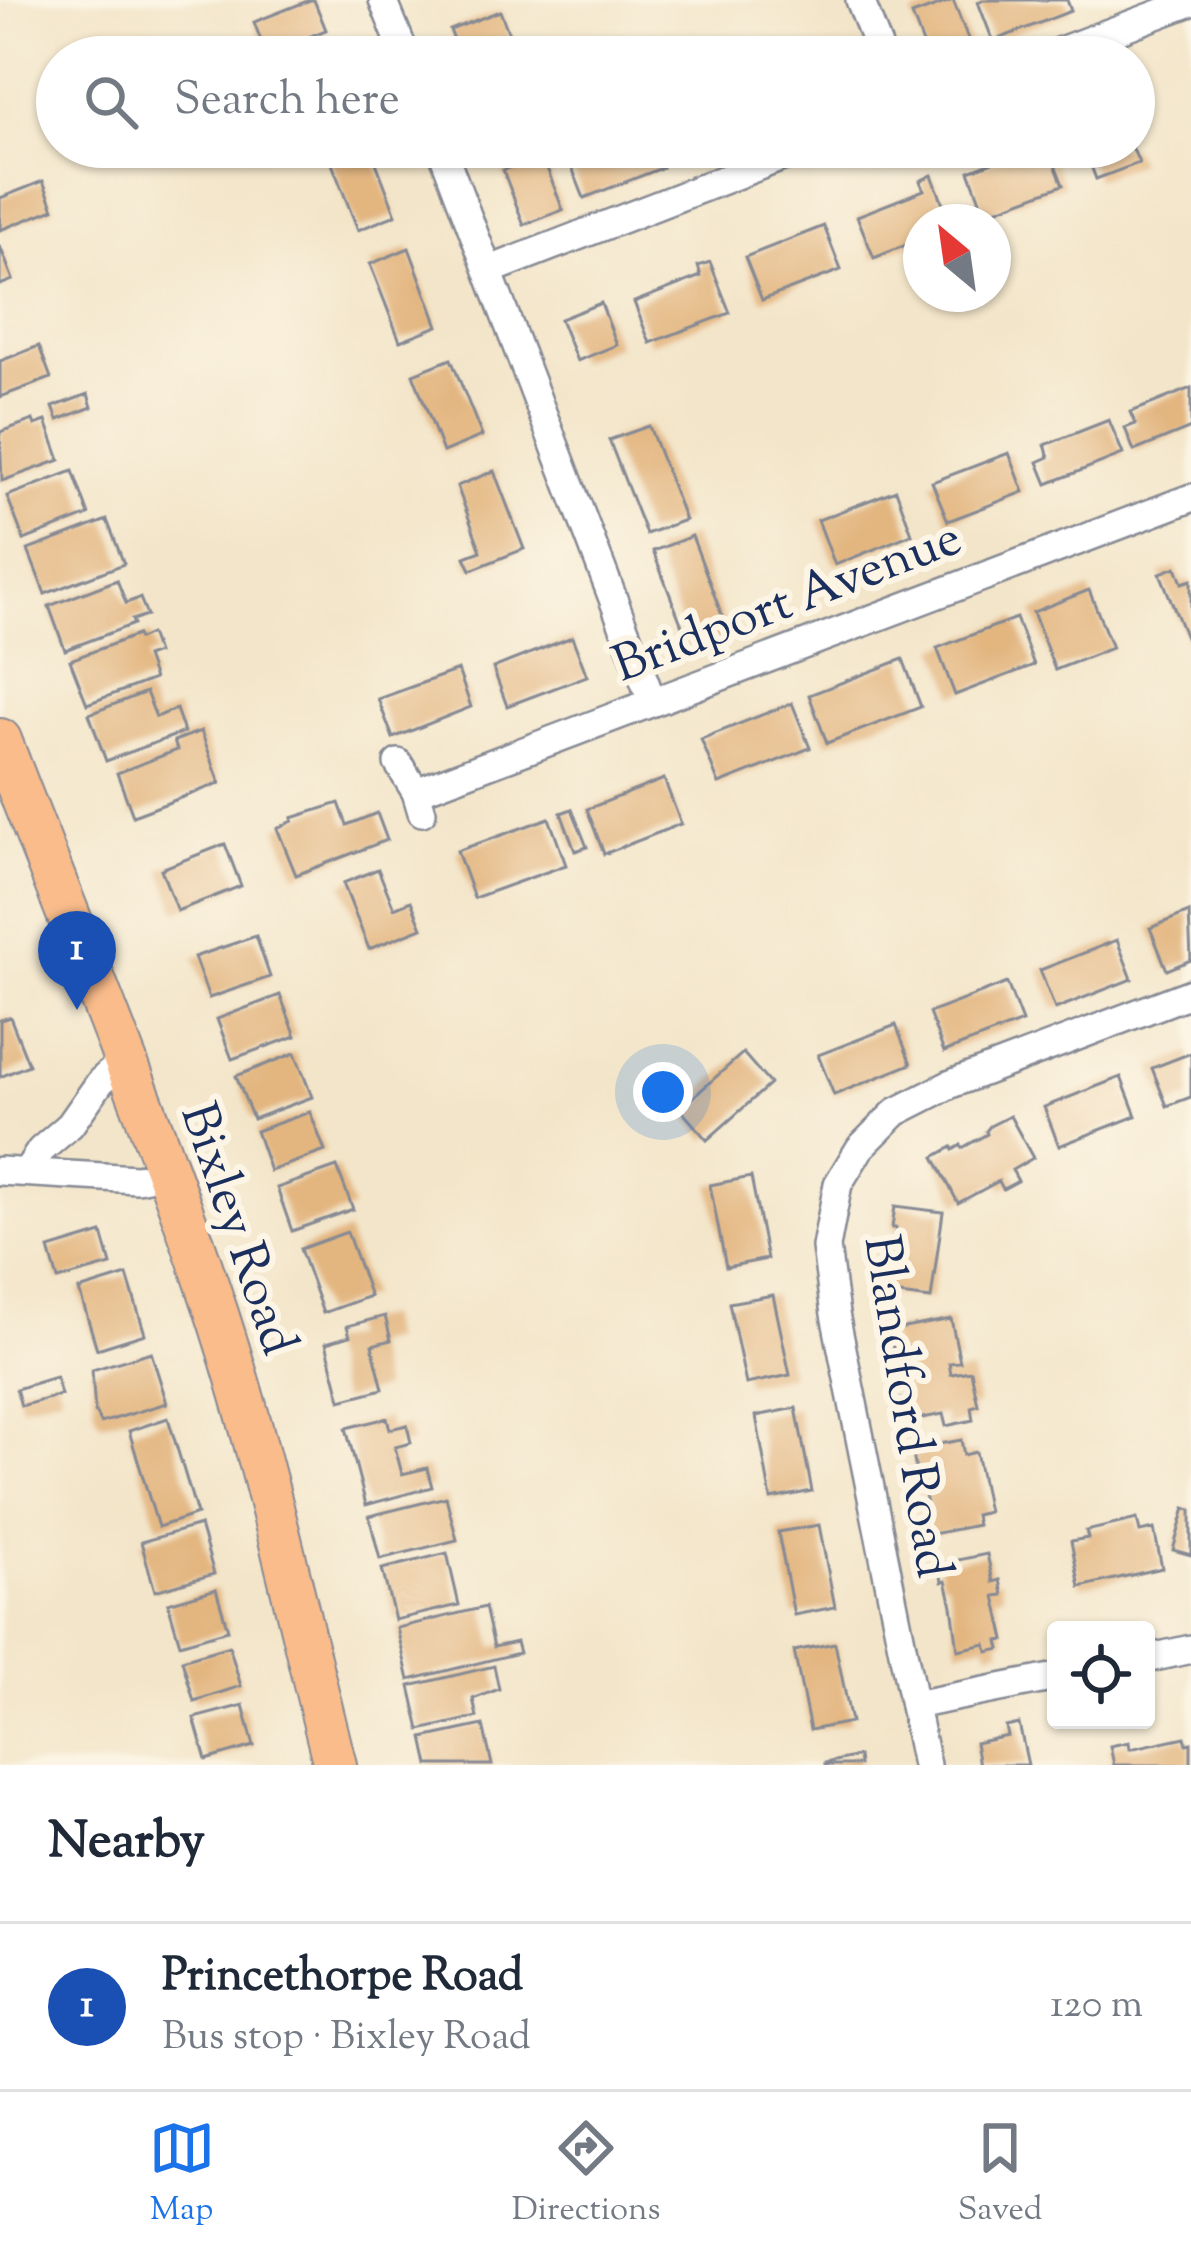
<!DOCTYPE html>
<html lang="en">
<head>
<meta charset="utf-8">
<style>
  body { margin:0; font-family:"Sorts Mill Goudy",serif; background:#f2f2f3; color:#1f2937 }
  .controls { position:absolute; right:36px; bottom:36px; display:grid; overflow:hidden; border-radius:12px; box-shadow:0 3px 9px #0004 }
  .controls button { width:108px; height:108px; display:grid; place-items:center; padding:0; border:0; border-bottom:3px solid #e0e1e3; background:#fff; color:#1f2937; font:60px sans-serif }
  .compass { position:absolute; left:903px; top:204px; width:108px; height:108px; border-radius:50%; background:#fff; box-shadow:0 3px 9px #0004; rotate:331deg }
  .you { position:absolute; left:663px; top:1092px; width:42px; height:42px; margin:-30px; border:9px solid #fff; border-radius:50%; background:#1a73e8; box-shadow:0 0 0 18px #1a73e833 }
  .badge { display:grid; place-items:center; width:78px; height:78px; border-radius:50%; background:#1a73e8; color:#fff; font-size:39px; font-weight:700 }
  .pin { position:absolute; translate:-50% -99px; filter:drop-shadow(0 3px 6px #0008) }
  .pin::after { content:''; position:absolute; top:63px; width:42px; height:36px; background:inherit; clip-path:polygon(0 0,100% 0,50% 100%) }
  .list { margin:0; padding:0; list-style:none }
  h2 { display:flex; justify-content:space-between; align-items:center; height:156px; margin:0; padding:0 48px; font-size:51px }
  h2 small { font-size:39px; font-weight:400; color:#747a83 }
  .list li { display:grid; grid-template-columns:78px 1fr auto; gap:36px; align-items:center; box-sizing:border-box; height:168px; padding:0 48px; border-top:3px solid #e0e1e3 }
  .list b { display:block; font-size:45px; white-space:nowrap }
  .list p { margin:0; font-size:39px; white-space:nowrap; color:#747a83 }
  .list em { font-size:39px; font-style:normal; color:#747a83 }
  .icon { flex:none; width:66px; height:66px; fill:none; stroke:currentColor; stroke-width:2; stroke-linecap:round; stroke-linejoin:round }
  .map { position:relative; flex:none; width:1191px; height:1765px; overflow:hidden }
  .search { position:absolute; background:#fff; box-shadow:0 3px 9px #0004; left:36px; right:36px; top:36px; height:132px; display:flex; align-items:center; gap:30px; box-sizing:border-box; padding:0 42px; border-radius:66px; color:#747a83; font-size:45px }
  .sheet { height:324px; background:#fff }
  nav { display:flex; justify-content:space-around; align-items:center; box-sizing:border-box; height:168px; border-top:3px solid #e0e1e3; background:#fff; font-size:33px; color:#747a83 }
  nav a { display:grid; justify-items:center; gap:6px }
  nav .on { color:#1a73e8 }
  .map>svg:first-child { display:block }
  .building { fill:#e3b680 }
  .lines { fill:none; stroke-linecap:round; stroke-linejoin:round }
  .minor-casing { stroke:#878a94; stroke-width:32 }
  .primary-casing { stroke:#878a94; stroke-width:46 }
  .minor { stroke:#fff; stroke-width:27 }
  .primary { stroke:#fabc8b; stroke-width:42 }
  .labels { text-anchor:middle; stroke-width:12; stroke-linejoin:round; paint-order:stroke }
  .street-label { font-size:51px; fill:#1b2f5e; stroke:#fcf5e5 }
</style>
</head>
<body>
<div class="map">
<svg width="1191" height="1765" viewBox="0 0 1191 1765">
  <rect width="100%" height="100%" fill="#fcf5e5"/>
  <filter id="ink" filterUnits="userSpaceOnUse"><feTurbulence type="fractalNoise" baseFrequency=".00833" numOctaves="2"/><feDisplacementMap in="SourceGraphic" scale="24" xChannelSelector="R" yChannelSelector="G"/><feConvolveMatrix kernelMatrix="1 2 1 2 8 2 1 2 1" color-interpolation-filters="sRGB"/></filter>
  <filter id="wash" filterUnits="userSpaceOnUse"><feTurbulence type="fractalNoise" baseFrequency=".004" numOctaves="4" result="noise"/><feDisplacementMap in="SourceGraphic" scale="48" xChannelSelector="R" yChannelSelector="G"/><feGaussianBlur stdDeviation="2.7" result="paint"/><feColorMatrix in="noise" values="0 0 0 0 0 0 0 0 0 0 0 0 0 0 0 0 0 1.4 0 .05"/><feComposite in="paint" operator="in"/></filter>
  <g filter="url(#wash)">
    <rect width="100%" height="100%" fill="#f3e5c9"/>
    <g id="blocks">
      <g class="building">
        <path d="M310,0H314L326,30L266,54L254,22Z"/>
        <path d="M953,0L972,49L952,57H928L912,15Z"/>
        <path d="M983,0H1067L1071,11L993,41L978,2Z"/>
        <path d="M500,11L518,57H461L450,30Z"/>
        <path d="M330,41L336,57H291Z"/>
        <path d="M339,147H370L396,215L358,230L327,151Z"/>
        <path d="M603,147H654L662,168L584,198L569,160Z"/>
        <path d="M1031,147H1048L1063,185L985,214L969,171Z"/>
        <path d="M1084,147H1132L1139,163L1096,179Z"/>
        <path d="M542,155L563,210L524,225L503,170Z"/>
        <path d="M932,175L950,222H921V239L874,258L857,216L924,190L920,181Z"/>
        <path d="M43,181L54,209L0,230V198Z"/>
        <path d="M824,226L841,270L762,300L745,257Z"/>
        <path d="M0,246L13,280L0,285Z"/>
        <path d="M409,248L438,326L400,341L370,264Z"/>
        <path d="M710,262L730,313L650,343L634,302L701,276L698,266Z"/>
        <path d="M601,303L617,345L577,361L560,319Z"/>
        <path d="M39,346L51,378L0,397V361Z"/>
        <path d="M451,359L482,436L443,452L413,374Z"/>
        <path d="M1191,388V428L1134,451L1125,428L1136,424L1131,412Z"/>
        <path d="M88,394L92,407L58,420L53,407Z"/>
        <path d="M33,420L35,425L46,421L60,460L2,481L0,432Z"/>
        <path d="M1109,420L1123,454L1047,484L1038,462L1049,457L1045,445Z"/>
        <path d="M649,426L685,520L646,534L609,440Z"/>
        <path d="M1009,453L1024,492L948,521L932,482Z"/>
        <path d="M73,471L89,515L24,540L7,496Z"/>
        <path d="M494,471L524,549L471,570L465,557L481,551L457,486Z"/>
        <path d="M896,490L912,534L835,565L818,520Z"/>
        <path d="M107,520L124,564L45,594L28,550Z"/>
        <path d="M692,536L729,634L691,649L653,551Z"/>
        <path d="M1176,567L1182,583L1191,580V650L1160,573Z"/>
        <path d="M117,580L126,603L140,598L147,615L132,620L134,624L65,650L49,606Z"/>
        <path d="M1089,590L1112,648L1055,670L1033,612Z"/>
        <path d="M1016,618L1034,665L955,695L937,648Z"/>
        <path d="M150,634L157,653L146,657L154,679L87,704L70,660L137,635L139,639Z"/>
        <path d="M572,637L587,676L507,706L493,668Z"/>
        <path d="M903,659L921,707L827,743L809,695Z"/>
        <path d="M458,670L471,707L393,738L378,699Z"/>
        <path d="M146,692L156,717L176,709L184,732L106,761L89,714Z"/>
        <path d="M792,703L810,748L719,784L701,739Z"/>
        <path d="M201,731L220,783L133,816L117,773L177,750L174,741Z"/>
        <path d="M664,779L681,824L604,854L587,809Z"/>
        <path d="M339,803L347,825L377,813L387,840L296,875L277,828L293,821L292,818Z"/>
        <path d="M572,809L587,847L575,851L561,813Z"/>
        <path d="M549,818L566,865L474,898L457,851Z"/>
        <path d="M225,844L241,886L177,911L161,869Z"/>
        <path d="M378,869L394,908L411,901L422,928L369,949L343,883Z"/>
        <path d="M1189,912L1191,960L1167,970L1150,928Z"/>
        <path d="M256,936L270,977L209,998L194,957Z"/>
        <path d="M1117,940L1132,979L1055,1009L1040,970Z"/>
        <path d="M1007,983L1022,1022L944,1052L929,1013Z"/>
        <path d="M280,995L296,1036L232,1059L217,1019Z"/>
        <path d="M10,1017L29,1065L0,1077V1020Z"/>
        <path d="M896,1025L911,1064L834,1095L818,1055Z"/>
        <path d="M295,1053L312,1097L253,1119L236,1076Z"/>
        <path d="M743,1053L770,1084L707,1140L680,1109Z"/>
        <path d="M1191,1053V1097L1167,1106L1152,1068Z"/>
        <path d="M1121,1077L1136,1116L1059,1146L1044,1107Z"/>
        <path d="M310,1112L325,1151L270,1171L256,1131Z"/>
        <path d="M1010,1116L1033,1158L1012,1170L1018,1181L1003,1189L999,1181L958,1203L934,1157L952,1147L953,1150L961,1145L962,1148L987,1134L986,1131L990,1126Z"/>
        <path d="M337,1167L353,1209L292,1231L277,1188Z"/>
        <path d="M751,1177L767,1259L726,1267L710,1185Z"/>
        <path d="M895,1206L943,1212L931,1299L884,1293L896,1228H892Z"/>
        <path d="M347,1232L370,1296L323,1313L300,1249Z"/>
        <path d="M102,1233L111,1265L58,1280L49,1249Z"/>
        <path d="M127,1275L145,1334L97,1349L79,1290Z"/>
        <path d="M773,1295L790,1375L746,1384L729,1303Z"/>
        <path d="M385,1316L391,1340L372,1345L383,1389L341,1400L326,1343L350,1336L347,1326Z"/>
        <path d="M951,1319L960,1362L949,1363L951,1374L971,1371L978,1405L971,1407L973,1420L946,1426L943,1414L907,1421L902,1399L907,1398L897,1352H894L889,1331Z"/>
        <path d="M151,1352L167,1403L101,1423L95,1412L92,1370Z"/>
        <path d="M56,1377L61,1395L21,1406L16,1389Z"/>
        <path d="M796,1408L812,1491L771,1499L756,1416Z"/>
        <path d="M168,1418L197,1514L158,1527L129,1431Z"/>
        <path d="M387,1418L390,1429L407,1425L411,1443L395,1447L402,1474L427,1468L432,1487L366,1505L346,1428Z"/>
        <path d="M961,1440L964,1455L976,1452L988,1512L975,1515L977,1525L928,1535L924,1515L929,1514L920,1470L916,1471L912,1449Z"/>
        <path d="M446,1497L457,1540L380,1559L369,1516Z"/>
        <path d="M1185,1508L1191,1510V1555L1173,1550Z"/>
        <path d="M1137,1519L1140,1532L1154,1529L1162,1568L1080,1587L1071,1541L1088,1538L1086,1531Z"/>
        <path d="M200,1525L214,1574L155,1591L141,1542Z"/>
        <path d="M819,1525L835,1607L794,1615L778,1532Z"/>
        <path d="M447,1553L459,1605L395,1620L382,1569Z"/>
        <path d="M987,1554L993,1582L1000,1580L1003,1595L995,1596L1005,1640L999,1641L1001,1649L988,1652L986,1644L958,1650L952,1606L946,1581L942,1582L939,1564Z"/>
        <path d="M216,1589L228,1630L180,1644L168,1603Z"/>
        <path d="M485,1607L494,1647L516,1642L519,1653L409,1680L397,1628Z"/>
        <path d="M835,1643L851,1722L810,1730L794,1651Z"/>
        <path d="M229,1646L241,1686L194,1701L182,1660Z"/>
        <path d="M494,1666L499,1689L473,1699L477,1717L420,1730L410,1686Z"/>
        <path d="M243,1705L254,1746L206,1760L194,1718Z"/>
        <path d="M1019,1724L1028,1765H979L975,1743L1008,1736L1006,1727Z"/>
        <path d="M483,1725L492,1765H429L423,1738Z"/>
        <path d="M1185,1737L1187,1744L1191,1743V1765H1114L1110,1746L1129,1742L1130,1749Z"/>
        <path d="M858,1756L859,1765H825V1763Z"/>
      </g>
    </g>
  </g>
  <g filter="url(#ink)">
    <use href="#blocks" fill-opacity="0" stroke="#878a94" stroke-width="3"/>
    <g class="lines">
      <defs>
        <g id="minor">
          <path d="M383,0L406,57"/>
          <path d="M860,0L882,57"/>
          <path d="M1045,57L1191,2"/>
          <path d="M441,147L652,701"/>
          <path d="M490,270L808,147"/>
          <path d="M398,763L416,792L422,812"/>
          <path d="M416,792L1191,498"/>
          <path d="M0,1171L137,1179L168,1173"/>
          <path d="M27,1171L41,1150L70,1125L101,1081L126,1059"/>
          <path d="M1146,1659L1191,1649"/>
          <path d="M914,1705L1056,1677"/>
          <path d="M926,1765L835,1314L826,1247L838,1184L860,1148L896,1112L951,1084L1191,993"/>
        </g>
        <path id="primary" d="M0,740C73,931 153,1119 217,1314C265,1461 297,1614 335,1765"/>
      </defs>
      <use href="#minor" class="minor-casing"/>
      <use href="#primary" class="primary-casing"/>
      <use href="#minor" class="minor"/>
      <use href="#primary" class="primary"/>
    </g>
  </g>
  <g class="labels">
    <g class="street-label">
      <text transform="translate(786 599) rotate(-21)" y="18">Bridport Avenue</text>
      <text transform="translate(241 1228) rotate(71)" y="18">Bixley Road</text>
      <text transform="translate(910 1406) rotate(81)" y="18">Blandford Road</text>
    </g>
  </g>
</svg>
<div class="controls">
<button><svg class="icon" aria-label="locate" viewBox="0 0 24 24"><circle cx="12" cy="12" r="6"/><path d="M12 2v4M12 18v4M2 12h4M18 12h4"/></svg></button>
</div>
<svg class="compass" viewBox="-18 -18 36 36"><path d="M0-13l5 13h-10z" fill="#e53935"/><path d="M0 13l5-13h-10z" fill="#747a83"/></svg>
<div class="you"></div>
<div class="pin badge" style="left:77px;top:1010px;background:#1a4fb4">1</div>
<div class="search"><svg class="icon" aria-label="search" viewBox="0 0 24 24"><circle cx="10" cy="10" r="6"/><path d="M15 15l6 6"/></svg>Search here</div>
</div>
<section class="sheet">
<h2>Nearby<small></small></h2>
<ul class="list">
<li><span class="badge" style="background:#1a4fb4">1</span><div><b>Princethorpe Road</b><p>Bus stop · Bixley Road</p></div><em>120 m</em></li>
</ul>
</section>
<nav>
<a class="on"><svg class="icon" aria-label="map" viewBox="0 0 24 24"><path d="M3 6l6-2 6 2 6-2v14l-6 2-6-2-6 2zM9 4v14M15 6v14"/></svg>Map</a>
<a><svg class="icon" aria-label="directions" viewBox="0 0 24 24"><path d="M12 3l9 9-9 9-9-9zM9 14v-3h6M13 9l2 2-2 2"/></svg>Directions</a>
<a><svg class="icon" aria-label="saved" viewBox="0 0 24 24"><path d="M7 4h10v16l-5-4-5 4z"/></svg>Saved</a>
</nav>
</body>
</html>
